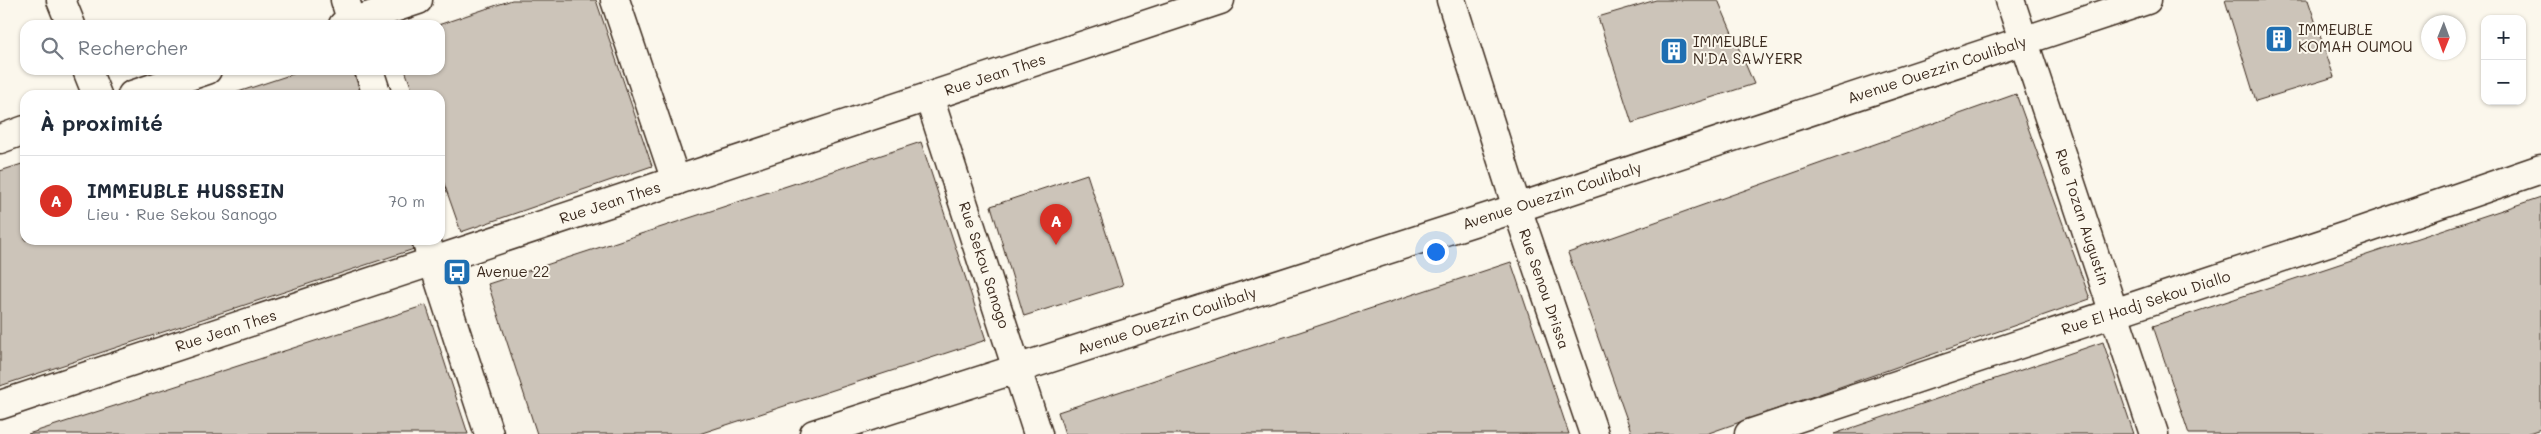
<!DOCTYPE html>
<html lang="fr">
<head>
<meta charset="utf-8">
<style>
  body { margin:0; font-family:Mali,sans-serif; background:#f2f2f3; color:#1f2937 }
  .controls { position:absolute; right:15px; top:15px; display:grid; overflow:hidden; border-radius:10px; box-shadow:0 1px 4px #0004 }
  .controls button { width:45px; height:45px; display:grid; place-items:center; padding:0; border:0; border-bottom:1px solid #e0e1e3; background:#fff; color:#1f2937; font:25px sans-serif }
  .compass { position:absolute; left:2421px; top:15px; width:45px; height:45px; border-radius:50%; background:#fff; box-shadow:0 1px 4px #0004; rotate:181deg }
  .you { position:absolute; left:1435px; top:251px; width:18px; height:18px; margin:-12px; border:4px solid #fff; border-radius:50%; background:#1a73e8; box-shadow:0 0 0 8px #1a73e833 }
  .badge { display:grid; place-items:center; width:32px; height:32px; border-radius:50%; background:#d93025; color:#fff; font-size:16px; font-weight:700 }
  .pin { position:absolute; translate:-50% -41px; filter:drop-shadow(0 1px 2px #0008) }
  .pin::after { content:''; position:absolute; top:26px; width:18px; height:15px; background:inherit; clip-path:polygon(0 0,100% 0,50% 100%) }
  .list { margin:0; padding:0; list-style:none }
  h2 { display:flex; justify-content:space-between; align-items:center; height:65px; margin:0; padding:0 20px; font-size:21px }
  h2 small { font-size:16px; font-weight:400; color:#747a83 }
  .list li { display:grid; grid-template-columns:32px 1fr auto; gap:15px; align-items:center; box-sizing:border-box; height:90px; padding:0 20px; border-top:1px solid #e0e1e3 }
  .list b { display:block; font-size:19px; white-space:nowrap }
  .list p { margin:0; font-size:16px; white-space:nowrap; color:#747a83 }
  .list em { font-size:16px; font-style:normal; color:#747a83 }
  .icon { flex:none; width:28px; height:28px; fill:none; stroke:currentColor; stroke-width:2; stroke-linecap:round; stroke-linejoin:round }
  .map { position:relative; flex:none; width:2541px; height:434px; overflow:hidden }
  .search { position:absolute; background:#fff; box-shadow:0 1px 4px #0004; left:20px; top:20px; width:425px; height:55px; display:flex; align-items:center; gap:12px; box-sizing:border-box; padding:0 18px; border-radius:15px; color:#747a83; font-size:19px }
  .panel { position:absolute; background:#fff; box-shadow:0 1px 4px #0004; left:20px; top:90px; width:425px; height:155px; border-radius:15px }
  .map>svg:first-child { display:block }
  .building { fill:#ccc4b9; stroke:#3b2a1e }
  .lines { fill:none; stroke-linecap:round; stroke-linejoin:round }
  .street-casing { stroke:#3b2a1e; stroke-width:31 }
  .secondary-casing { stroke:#3b2a1e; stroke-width:31 }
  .street { stroke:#fbf7ec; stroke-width:28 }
  .secondary { stroke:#fbf7ec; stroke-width:28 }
  .labels { text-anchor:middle; stroke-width:4; stroke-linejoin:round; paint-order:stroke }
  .poi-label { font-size:15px; fill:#3b2a1e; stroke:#fbf7ec; text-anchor:start }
  .street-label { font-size:15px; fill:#3b2a1e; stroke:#fbf7ec }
</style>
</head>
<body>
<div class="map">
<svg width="2541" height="434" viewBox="0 0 2541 434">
  <rect width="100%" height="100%" fill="#fbf7ec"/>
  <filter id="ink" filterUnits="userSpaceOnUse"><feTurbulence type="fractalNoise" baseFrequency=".02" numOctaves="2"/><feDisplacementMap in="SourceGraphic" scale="10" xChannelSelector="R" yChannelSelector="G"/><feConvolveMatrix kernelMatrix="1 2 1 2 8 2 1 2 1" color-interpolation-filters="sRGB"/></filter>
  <g filter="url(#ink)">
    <g class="building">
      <path d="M512,0H596L652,166L461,232L440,172V95H414L405,70H440V25H438Z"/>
      <path d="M1656,0H1718L1754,84L1632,123L1598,17Z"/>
      <path d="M2225,0H2308L2334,77L2256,101Z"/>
      <path d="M305,70H353L362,95H229Z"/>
      <path d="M2016,94L2090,299L1706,434H1632L1568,253Z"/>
      <path d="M921,142L986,340L699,434H537L488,284Z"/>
      <path d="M25,163V240H411L414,249L0,386V171Z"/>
      <path d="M1087,174L1123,285L1024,316L991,206Z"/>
      <path d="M2541,197V429L2525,434H2189L2153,326Z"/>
      <path d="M1511,262L1569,434H1065L1058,412Z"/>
      <path d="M426,305L468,434H28Z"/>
      <path d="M2103,342L2134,434H1834Z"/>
    </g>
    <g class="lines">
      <defs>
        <g id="street">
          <path d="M61,0L71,25"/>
          <path d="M345,0L353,25"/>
          <path d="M615,0L676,181"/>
          <path d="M1451,0L1517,208L1594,434"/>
          <path d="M2010,0L2154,434"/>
          <path d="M343,25L418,0"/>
          <path d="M87,70L97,95"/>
          <path d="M369,70L377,95"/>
          <path d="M132,95L207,70"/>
          <path d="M929,97L1038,434"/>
          <path d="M0,139L25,130"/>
          <path d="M426,240L489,434"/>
          <path d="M0,405L1220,0"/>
          <path d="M1749,434L2352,234L2541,169"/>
        </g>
        <path id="secondary" d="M814,434L1517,208L2147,0"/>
      </defs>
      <use href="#street" class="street-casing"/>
      <use href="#secondary" class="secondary-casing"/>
      <use href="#street" class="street"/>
      <use href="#secondary" class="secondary"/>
    </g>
  </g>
  <defs>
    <symbol id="building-square" viewBox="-11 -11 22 22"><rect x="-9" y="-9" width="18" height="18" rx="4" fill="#1f6fb2" stroke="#fbf7ec"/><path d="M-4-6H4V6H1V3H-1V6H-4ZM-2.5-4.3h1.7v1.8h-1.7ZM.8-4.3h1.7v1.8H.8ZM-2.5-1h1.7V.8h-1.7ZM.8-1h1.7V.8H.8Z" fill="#fff"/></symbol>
    <symbol id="bus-square" viewBox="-11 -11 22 22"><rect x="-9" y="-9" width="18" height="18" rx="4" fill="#1f6fb2" stroke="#fbf7ec"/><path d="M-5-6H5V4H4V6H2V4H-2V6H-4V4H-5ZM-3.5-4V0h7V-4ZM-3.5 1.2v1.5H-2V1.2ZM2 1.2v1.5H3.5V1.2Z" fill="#fff"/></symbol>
  </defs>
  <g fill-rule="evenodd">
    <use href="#building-square" x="2263" y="23" width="32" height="32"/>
    <use href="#building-square" x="1658" y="35" width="32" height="32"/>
    <use href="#bus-square" x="441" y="256" width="32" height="32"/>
  </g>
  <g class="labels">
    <g class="poi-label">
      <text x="2298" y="35">IMMEUBLE<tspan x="2298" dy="17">KOMAH OUMOU</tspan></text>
      <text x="1693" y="47">IMMEUBLE<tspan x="1693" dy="17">N'DA SAWYERR</tspan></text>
      <text x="476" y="277">Avenue 22</text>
    </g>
    <g class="street-label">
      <text transform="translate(1937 70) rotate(-18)" y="5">Avenue Ouezzin Coulibaly</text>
      <text transform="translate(995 75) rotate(-18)" y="5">Rue Jean Thes</text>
      <text transform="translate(1552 196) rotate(-18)" y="5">Avenue Ouezzin Coulibaly</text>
      <text transform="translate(610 203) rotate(-18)" y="5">Rue Jean Thes</text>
      <text transform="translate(2082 217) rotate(72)" y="5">Rue Tozan Augustin</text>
      <text transform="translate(984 265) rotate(72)" y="5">Rue Sekou Sanogo</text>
      <text transform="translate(1544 289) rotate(71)" y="5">Rue Senou Drissa</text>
      <text transform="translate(2146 303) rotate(-18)" y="5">Rue El Hadj Sekou Diallo</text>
      <text transform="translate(1167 321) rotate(-18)" y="5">Avenue Ouezzin Coulibaly</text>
      <text transform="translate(226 331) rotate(-18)" y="5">Rue Jean Thes</text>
    </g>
  </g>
</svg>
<div class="controls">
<button>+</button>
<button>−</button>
</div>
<svg class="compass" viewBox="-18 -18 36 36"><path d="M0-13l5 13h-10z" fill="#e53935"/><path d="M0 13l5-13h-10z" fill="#747a83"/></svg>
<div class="you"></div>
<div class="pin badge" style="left:1056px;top:245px">A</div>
<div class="search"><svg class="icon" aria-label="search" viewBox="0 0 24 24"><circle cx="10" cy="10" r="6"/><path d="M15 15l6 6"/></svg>Rechercher</div>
<section class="panel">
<h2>À proximité<small></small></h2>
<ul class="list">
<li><span class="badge">A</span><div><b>IMMEUBLE HUSSEIN</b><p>Lieu · Rue Sekou Sanogo</p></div><em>70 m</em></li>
</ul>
</section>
</div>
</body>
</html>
